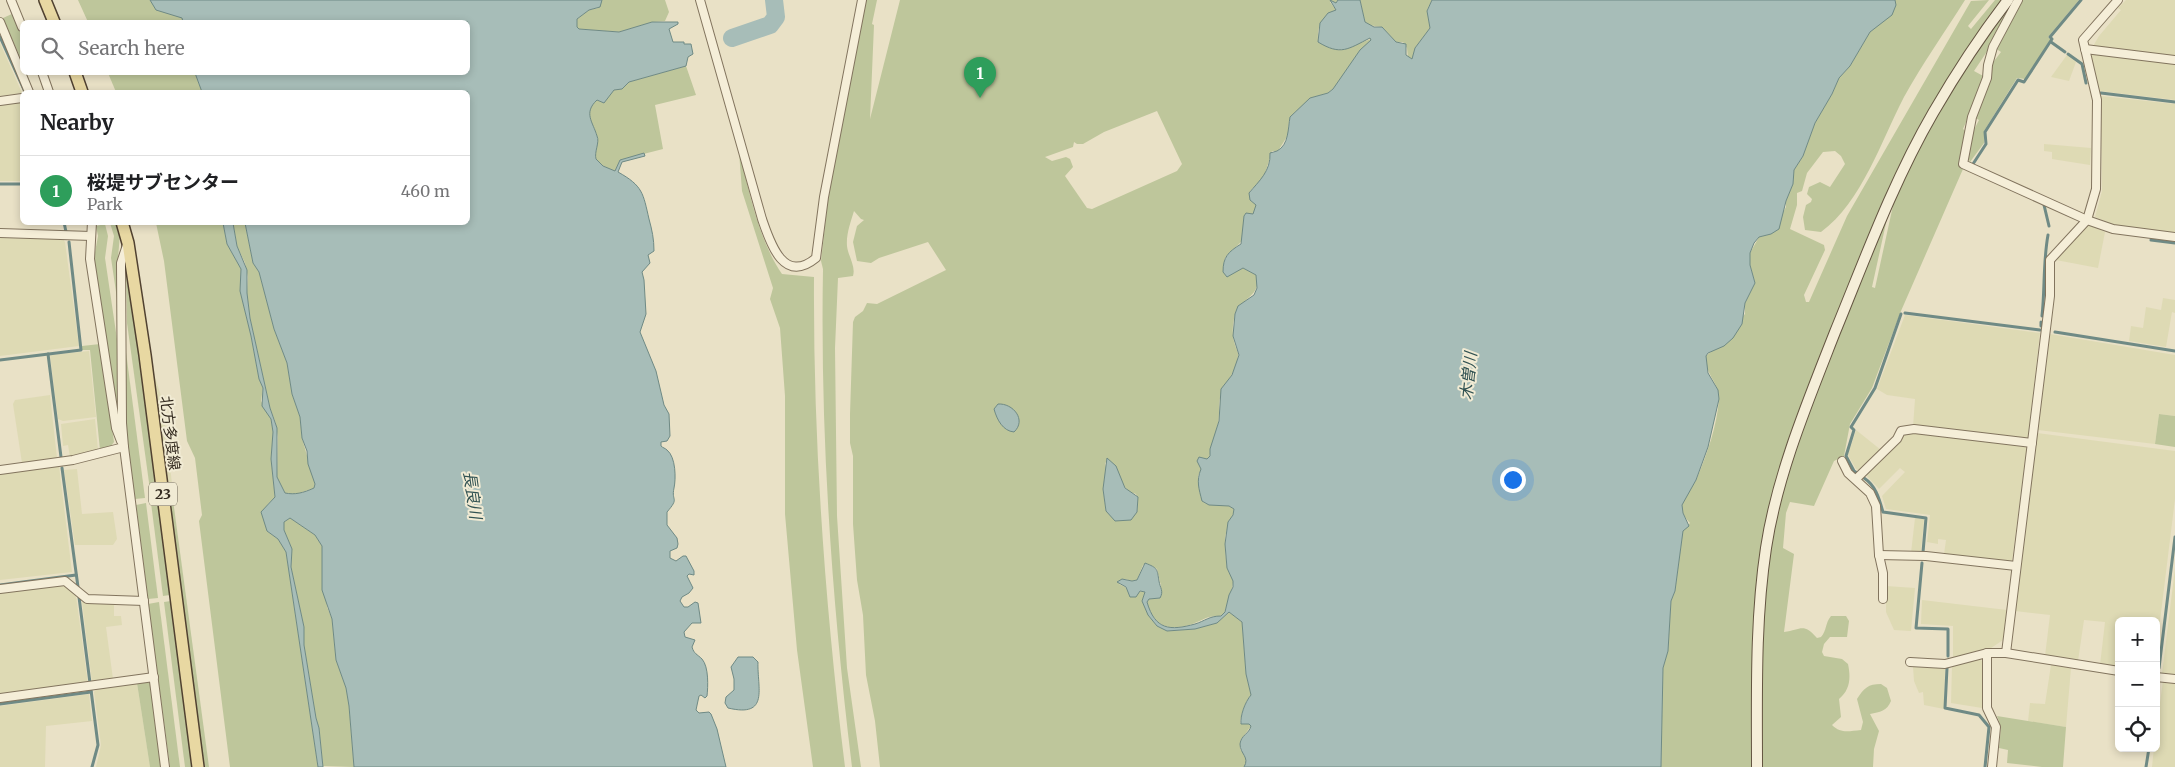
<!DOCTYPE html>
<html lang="en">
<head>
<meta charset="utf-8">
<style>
  body { margin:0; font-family:Merriweather,"Noto Sans JP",serif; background:#f6f6f6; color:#202124 }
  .controls { position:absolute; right:15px; bottom:15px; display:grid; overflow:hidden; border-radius:8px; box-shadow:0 2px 8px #0003 }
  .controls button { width:45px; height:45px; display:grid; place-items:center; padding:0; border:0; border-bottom:1px solid #e0e0e0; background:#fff; color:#202124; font:25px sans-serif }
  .you { position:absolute; left:1512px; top:479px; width:18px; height:18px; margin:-12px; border:4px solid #fff; border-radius:50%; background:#1a73e8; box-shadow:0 0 0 8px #1a73e833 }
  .badge { display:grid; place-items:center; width:32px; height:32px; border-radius:50%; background:#2563eb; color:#fff; font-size:16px; font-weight:700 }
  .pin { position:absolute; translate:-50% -41px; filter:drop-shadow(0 1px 2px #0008) }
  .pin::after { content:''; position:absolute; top:26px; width:18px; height:15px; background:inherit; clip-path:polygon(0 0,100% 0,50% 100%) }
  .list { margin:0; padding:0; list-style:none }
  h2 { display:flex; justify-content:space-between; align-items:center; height:65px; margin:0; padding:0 20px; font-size:21px }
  h2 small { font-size:16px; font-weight:400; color:#757577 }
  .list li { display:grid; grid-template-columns:32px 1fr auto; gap:15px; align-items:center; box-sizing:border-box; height:70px; padding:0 20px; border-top:1px solid #e0e0e0 }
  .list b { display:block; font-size:19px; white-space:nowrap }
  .list p { margin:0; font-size:16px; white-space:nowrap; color:#757577 }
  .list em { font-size:16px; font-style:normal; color:#757577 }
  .icon { flex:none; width:28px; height:28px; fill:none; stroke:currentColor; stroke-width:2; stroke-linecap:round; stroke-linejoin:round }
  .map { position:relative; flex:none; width:2175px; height:767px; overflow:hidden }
  .search { position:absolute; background:#fff; box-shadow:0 2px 8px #0003; left:20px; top:20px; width:450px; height:55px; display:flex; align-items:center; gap:12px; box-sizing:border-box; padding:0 18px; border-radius:8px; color:#757577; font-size:19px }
  .panel { position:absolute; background:#fff; box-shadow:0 2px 8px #0003; left:20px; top:90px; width:450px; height:135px; border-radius:8px }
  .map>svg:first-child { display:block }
  .farmland { fill:#dedab4 }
  .green { fill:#bec69b; fill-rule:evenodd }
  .water { fill:#a7bdb8; stroke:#6f8a85 }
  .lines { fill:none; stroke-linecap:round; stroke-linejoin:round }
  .stream { stroke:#6f8a85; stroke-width:3 }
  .river { stroke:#a7bdb8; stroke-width:18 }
  .street-casing { stroke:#82745e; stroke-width:10 }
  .secondary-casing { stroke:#645541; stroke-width:12 }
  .primary-casing { stroke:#514231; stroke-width:14 }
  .street { stroke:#f5eed8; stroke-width:8 }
  .secondary { stroke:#f5eed8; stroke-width:10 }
  .primary { stroke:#e8d8a2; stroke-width:11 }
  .labels { text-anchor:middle; stroke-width:4; stroke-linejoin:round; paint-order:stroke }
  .shield { fill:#f1ebd4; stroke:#6d6556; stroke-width:1 }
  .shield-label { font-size:14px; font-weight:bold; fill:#342b20 }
  .street-label { font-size:15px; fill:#342b20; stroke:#f1ebd4 }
  .water-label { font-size:16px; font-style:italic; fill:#315252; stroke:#f1ebd4 }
</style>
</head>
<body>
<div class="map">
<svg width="2175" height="767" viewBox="0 0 2175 767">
  <rect width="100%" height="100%" fill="#e9e1c6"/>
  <g class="farmland">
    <path d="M2126,0H2175V58L2092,48L2099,36L2121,10L2118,8Z"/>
    <path d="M0,43L22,93L0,96Z"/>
    <path d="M2090,53L2175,63V100L2099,91Z"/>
    <path d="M2067,55L2076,62L2069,81L2051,77Z"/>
    <path d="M2101,96L2175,104V233L2114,225L2095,217L2102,191Z"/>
    <path d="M22,101V181H0V105Z"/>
    <path d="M2044,144L2091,148L2090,165L2052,159V152L2044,151Z"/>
    <path d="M2090,225L2105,232L2098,268L2056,260L2086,226Z"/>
    <path d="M0,238L63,239L65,242L79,346L0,356Z"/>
    <path d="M2163,298L2175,300V313L2172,312L2166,347L2129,341L2131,326L2143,328L2146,307L2161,310Z"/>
    <path d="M1905,315L2040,333L2028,439L1913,427L1915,399L1887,395L1877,389Z"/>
    <path d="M2050,334L2175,355V416L2159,414L2155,444L2038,430Z"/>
    <path d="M89,351L96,417L63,421L58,419L50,355Z"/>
    <path d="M150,361L162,399L173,492L167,493Z"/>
    <path d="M50,395L57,458L22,463L13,404L15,400Z"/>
    <path d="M95,419L98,450L70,457L68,445L63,446L61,424Z"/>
    <path d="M1856,430L1881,450L1860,471L1856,469L1848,455Z"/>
    <path d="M1913,431L2027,445L2012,561L1944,554L1946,540L1938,539V544L1927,542L1930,515L1886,509L1882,496L1905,472L1900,468L1879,489L1865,474L1907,432Z"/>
    <path d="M2037,433L2175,451V499L2159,629L2156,628V621H2119V668L2100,665L2105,622L2084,620L2078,661L2045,656L2050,615L2015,611Z"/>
    <path d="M59,466L72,572L0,580V474Z"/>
    <path d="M77,469L82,514L113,512L117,539L113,545H75L64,470Z"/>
    <path d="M1915,518L1924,519L1921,551L1911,553Z"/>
    <path d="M2175,568V676L2162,674Z"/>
    <path d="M57,585L66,586L76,596L88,684L0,694V591Z"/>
    <path d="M1886,586L1915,588L1911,631L1894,630L1886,612Z"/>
    <path d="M1922,600L2007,610L2003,640L1991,648L1953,658V626L1921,624Z"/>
    <path d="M82,602L114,603V616H121L122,625L106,627L113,679L92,682Z"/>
    <path d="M1980,659L1982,661V708L1951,703L1952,666Z"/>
    <path d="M2051,665L2071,668L2066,727L2028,721L2030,703L2045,704Z"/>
    <path d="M1913,667L1945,668L1944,709L1924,705L1923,692L1919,693L1914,681Z"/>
    <path d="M2163,681L2175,682V767H2152L2154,748H2156V732Z"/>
    <path d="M137,683L150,767H96L101,745L94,692L97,689Z"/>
    <path d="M89,694L92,721L46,726L45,767H0V706Z"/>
  </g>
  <g class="green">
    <path d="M78,0H150L153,3L183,18L184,21L88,22Z"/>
    <path d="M602,0H665L669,12L665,21L652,22L619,32L579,29L577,27V19L589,10L598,8Z"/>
    <path d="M866,0H877L872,24L874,25L870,119L900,0H1338L1336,3L1330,2L1336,10C1323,18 1317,23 1318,40L1322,44L1340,50L1371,39L1367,45L1360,50L1336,86L1328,93L1310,98L1304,106L1295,112L1289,122L1288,135L1278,151H1272L1264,177L1250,191V200L1257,205C1255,212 1244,240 1239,244C1226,257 1220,256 1227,276L1243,268L1256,275C1263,296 1240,298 1235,315C1232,325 1232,336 1235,345C1236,349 1239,353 1238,356C1237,371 1226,381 1221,394C1218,403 1220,414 1218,424C1216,430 1211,453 1209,457C1205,463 1201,469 1198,476L1204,503L1229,506L1234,509C1233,519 1226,527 1225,539C1225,545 1226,565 1228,570C1229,574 1232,576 1233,580C1234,585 1226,608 1224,614C1218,618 1212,615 1206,618C1180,631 1156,635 1147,602L1149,599L1160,598L1161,586L1157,569L1148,564L1143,565L1137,580L1132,581L1125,579L1119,584L1125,587L1128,591L1145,592L1142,601L1150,617L1157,626L1169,631L1195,629L1217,623L1229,612L1242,622L1246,674L1251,695C1245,702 1241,714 1240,723L1249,724L1251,726L1240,741V749L1246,756V765L1244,767H880L875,721L866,675L863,615L857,580L853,524V456L850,443V414L853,322L855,317L863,311L867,303L877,304L946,270L928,242L879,258L871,263L857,261L853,242L857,226L864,220L861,219L854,211C851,221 846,234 847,246C848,256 856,266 853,276L838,278L835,348L837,516L847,668L861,767H852C832,602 820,435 823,269L821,261L828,199ZM1157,111L1182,164L1177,171L1092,209L1087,208L1065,176L1073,167L1070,159L1066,157L1052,161L1045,157L1073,147L1074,142L1077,144H1083L1104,132ZM1105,462L1129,492L1136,494L1138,500L1137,512L1106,511L1103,489L1106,468Z"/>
    <path d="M1360,0H1432L1427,10L1430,28L1415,48L1413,59L1408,58L1407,48L1403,42H1396L1382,27L1368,25L1365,22Z"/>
    <path d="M1895,0H1965C1945,32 1922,64 1904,97C1881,141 1862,202 1821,232L1805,230L1803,217L1806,205L1811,202L1812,199L1807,194L1809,187L1820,182L1830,187L1845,164L1841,156L1835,151L1823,152L1807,173L1802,191L1797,193V205L1790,229L1824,245L1825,250L1804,295L1806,302H1809L1847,216L1971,1L1989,0L1968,26L1971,29L1995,0H2003L1995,10L1868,239L1762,545L1754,767H1661L1663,668L1668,651L1671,601L1675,591L1683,530L1690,523C1685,518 1682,513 1682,506C1683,495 1693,488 1697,478C1707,454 1717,426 1719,399C1720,383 1705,376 1706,356L1713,350L1745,314V303L1755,283L1750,265V253L1759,237L1771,234L1786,207V201L1793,184L1794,170L1803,156L1815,123L1832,94L1839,78L1850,66L1870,32L1895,8Z"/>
    <path d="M2015,0L1992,44L1974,71L1985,77L1963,129L1967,132L1960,167L1963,169L1901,311L1872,388L1850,424L1844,456L1834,461L1814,506L1790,502L1786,513L1783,548L1794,554L1784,632C1801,630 1803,622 1817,638L1821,637C1827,630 1825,623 1831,616H1846L1849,621L1847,637H1830L1824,644L1822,652L1824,656L1842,659L1848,664C1851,678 1850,690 1839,699L1841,717L1832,725C1841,734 1849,731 1861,730L1863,722L1857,699C1864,688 1868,684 1881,684L1887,688L1891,701C1887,711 1880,712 1870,714L1879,731L1874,749L1873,767H1762C1763,695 1758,620 1770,548C1788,437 1846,319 1888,214L1872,287L1875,288L1894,201L1920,147L1937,115L1975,54Z"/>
    <path d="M2021,0H2079L2048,37L2051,40L2025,79L2017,78L1984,131V143L1970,162C1965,151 1973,131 1979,120L1974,117L1991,65L2001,52L1995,48Z"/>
    <path d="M14,13L22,34V62L3,18Z"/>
    <path d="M686,66L696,95L655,105L663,149L620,160L615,172L598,163C593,154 597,149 598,140C598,131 578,109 598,100L601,102L614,90L622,89L629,82Z"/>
    <path d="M108,73H195L202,92H116Z"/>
    <path d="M739,152C750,193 758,239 782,274L814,277C813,441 825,605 845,767H813L797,650L785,514V396L780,328L770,299L773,288L742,191Z"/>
    <path d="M110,223H117L120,234L118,258L120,319L111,258L114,236Z"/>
    <path d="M156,223H223L227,244L241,269L240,291L251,336L259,379L263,388L261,401L271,419L273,432L271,459L275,498C261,508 263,516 267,531L278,539L286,552L318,767H230L199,521L202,515L195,458L187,441L164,261Z"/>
    <path d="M233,223H245L253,263L259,272L274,329L287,363L292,394L300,417L302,438L315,484L314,488L294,495L285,493L277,477L278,437L275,421L270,408L250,318L247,293L248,277L245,263L237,246Z"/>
    <path d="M105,224L108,236L105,258L118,346V422L94,258L98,236L96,226Z"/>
    <path d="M126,264L158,496L151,497L127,323Z"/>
    <path d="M100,344L114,442L111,446L100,450L90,350H82V346Z"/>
    <path d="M126,352L145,498L135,499L126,428Z"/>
    <path d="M2159,414L2175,416V447L2155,444Z"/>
    <path d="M168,500H173L209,767H203Z"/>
    <path d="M158,502L170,595L163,596L151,503Z"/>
    <path d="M146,503L158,598L148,599L136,505Z"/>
    <path d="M290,518L315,535L322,546L327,607L332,619L336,660L346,688L349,706L354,767L323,766L319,728L316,718L304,645V627L291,567L292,549L284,530V522Z"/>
    <path d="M171,601L192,767H185L164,602Z"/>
    <path d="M159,602L180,767H170L148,604Z"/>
    <path d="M148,682L152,685L162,767H150L137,683Z"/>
    <path d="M1997,716L2066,727L2063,767H2042L2007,763L2008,750L1999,748L2001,727Z"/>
  </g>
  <g class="water">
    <path d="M150,0H602L600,7L589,10L577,19V27L579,29L619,32L652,22H678V24L669,29L673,42H684V44H691L693,54L688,57L686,66L629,82L622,89L614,90L604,103L597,100C583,113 593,122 597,136C600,142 594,152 596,159L603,166L615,171L620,160L644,153L645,156L622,162L618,172C643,186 643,193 649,219C652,230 654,239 654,251L648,255L650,263L642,272L644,280L646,314L640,332L656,371L664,405L669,414L670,436L667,441L661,442V446C663,448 665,448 667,450C676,457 676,479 674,488C671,502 680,497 667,512V525L677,538L678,544L677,548L670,551V558L676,561L683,556H686L694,571V575L689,574L687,576L693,588L689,593L682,597L680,601L684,607H688L695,602L698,603L701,623H692L684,632L685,637L695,640L692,647C694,654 697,654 702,659C709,667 708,687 707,696L705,698L701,695L699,696L696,710L699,713L709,712L711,714L717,729L726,767H354L349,706L346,688L336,660L332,619L322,590V546L315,535L290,518L284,522V530L292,549L291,567L304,627V645L316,718L319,728L323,767H318L286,552L278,539L267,531L261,512L275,497L271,459L273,432L271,419L262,406L263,388L259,379L251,336L240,291L241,269L227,244L223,223H233L237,246L247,270V293L250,318L270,408L277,428V477L285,493C295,495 303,493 314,488L315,484L308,464L307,451L302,438L300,417L292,394L287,363L274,329L259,272L253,263L245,223L468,222V92H202L195,73L468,72V22H183L182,18L156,10Z"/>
    <path d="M1330,0L1336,3L1338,0H1360L1365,22L1374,27H1382L1396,42L1406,44V55L1412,59L1415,48L1430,28L1427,11L1432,0H1895L1896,5L1892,15L1870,32L1850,66L1839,78L1832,94L1815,123L1803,156L1794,170L1793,184L1786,201L1779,229L1771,234L1759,237L1754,243L1750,253V265L1755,283L1745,303L1742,324L1733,338L1724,346L1708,353L1706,356L1708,373L1718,390L1719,399L1708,447L1696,480L1682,505L1683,513L1689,526L1683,531L1675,591L1671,601L1668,651L1663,668L1661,767H1244C1250,757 1240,754 1240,744C1241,735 1249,734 1251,726L1249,724H1241C1240,716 1245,702 1251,695L1246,674L1242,622L1229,612L1217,623L1195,629L1167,631L1157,626L1148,615L1142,601L1145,592L1140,591L1136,597H1130L1126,587L1117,582L1122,579L1132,581L1137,580L1145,563C1158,568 1157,569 1159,581C1160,588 1164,591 1160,598L1149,599L1147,602C1155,630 1170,631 1195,624C1205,621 1209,616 1221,616L1225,612L1229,595L1233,587V581L1227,568L1225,544L1228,522L1233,515L1234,509L1229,506L1209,505L1202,501C1199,489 1196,481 1201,469L1197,461L1199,457L1207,459L1210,456V449L1219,421L1221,389L1232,375L1239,355L1233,336L1235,314L1238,306L1254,295L1257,288L1256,275L1243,268L1227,277L1223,272C1223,257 1228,252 1241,244L1244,216L1246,213L1253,214L1256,205L1250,200L1249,193C1259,181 1271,171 1270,153C1272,152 1275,152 1277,151C1289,145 1288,128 1290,117L1310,98L1328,93L1333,89L1360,50L1371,40L1370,38C1348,49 1341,56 1318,42L1320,23L1328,13L1336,10Z"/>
    <path d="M998,404C1013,403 1027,420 1014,432C1003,431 997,420 994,409Z"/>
    <path d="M1107,458L1116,466L1125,488L1138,497L1137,512L1131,520L1115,521L1106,511L1103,489Z"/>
    <path d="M738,657H753L758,662C757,688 770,718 728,708L725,703L726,697L734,690V679L731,667Z"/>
  </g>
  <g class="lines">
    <g class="stream">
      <path d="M0,37L25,92"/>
      <path d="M2051,42L2065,52"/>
      <path d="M2068,54L2082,64L2086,83"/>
      <path d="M2101,93L2175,102"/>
      <path d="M1973,164L1986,144L1985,132L2018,80L2024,82L2052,39L2050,37L2081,0"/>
      <path d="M0,184H22"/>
      <path d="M2044,205L2049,226"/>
      <path d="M64,222L66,232"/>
      <path d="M2151,240L2175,243"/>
      <path d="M1905,313L2040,330"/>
      <path d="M2042,316C2045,289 2043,262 2048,235"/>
      <path d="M2041,326V322"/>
      <path d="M2055,332L2175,351"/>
      <path d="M48,354L61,457"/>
      <path d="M0,360L81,350L69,242"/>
      <path d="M62,468L78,587"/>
      <path d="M1857,473L1854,471L1846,456L1854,430L1851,427L1875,388L1901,314"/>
      <path d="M1864,478C1876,486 1879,498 1883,512L1926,518L1923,552"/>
      <path d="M1922,563L1916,628L1948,629V656"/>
      <path d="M0,585L76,575"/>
      <path d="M79,597L90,683"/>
      <path d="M1947,668L1945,708L1979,715L1989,727L1985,767"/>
      <path d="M2159,668L2175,537"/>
      <path d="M2156,688L2157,683"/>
      <path d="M91,690L98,745L92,767"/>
      <path d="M0,704L91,692"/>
      <path d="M2146,767L2149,748"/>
    </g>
    <path class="river" d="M732,38L770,25L776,17L774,0"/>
    <defs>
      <g id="street">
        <path d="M11,0L22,27"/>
        <path d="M700,0L762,219C770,242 783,285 816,258L824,197L862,0"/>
        <path d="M2018,0L1993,47L1988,65L1987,78L1972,117L1963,164L2087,220L2113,229L2175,237"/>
        <path d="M0,22L29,92"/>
        <path d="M2085,49L2175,60"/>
        <path d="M42,72L49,92"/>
        <path d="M0,101L22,98"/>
        <path d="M92,222L90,259L116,428L121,441"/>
        <path d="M0,233L91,236"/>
        <path d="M127,245L121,263L122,423L124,447L165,767"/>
        <path d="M1842,461L1848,473L1870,493L1876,506L1879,555L1883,573V599"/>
        <path d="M0,470L73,460L124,447"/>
        <path d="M1856,479L1897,439L1901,431L1914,429L2032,443"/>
        <path d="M1879,555L1926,556L2016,566"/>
        <path d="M0,589L65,581L87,599L144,601"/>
        <path d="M1987,653V708L1996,727L1992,767"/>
        <path d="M2006,653L2050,296V260L2087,220L2096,189L2097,100L2083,40L2118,0"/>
        <path d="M1910,662L1945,664L1987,653H2006L2119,671"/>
        <path d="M2156,677L2175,679"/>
        <path d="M0,698L154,677"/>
      </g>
      <path id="secondary" d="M1757,767C1757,695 1755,620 1766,548C1777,475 1808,401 1835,332C1865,259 1893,182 1933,113C1955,75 1981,35 2008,0"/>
      <g id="primary">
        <path d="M45,0L54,22"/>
        <path d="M75,72L82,92"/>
        <path d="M122,222L128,243L145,355L198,767"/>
      </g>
    </defs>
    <use href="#street" class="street-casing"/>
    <use href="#secondary" class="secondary-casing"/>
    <use href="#primary" class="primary-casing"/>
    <use href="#street" class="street"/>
    <use href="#secondary" class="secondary"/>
    <use href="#primary" class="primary"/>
  </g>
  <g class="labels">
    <rect class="shield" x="149" y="482.5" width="28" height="23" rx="4"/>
    <g class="shield-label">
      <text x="163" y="499">23</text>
    </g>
    <g class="street-label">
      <text transform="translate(170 433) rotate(83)" y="5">北方多度線</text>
    </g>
    <g class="water-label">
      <text transform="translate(1468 376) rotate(-84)" y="6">木曽川</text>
      <text transform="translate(473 495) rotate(82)" y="6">長良川</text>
    </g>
  </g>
</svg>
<div class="controls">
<button>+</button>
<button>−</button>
<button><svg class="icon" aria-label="locate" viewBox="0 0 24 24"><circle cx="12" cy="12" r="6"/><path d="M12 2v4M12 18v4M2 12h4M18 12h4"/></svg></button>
</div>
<div class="you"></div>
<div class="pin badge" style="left:980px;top:98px;background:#2e9e5b">1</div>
<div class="search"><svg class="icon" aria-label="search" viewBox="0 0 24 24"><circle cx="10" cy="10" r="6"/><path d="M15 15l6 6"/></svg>Search here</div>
<section class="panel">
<h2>Nearby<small></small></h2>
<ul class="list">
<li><span class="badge" style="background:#2e9e5b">1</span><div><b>桜堤サブセンター</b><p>Park</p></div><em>460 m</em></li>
</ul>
</section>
</div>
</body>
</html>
